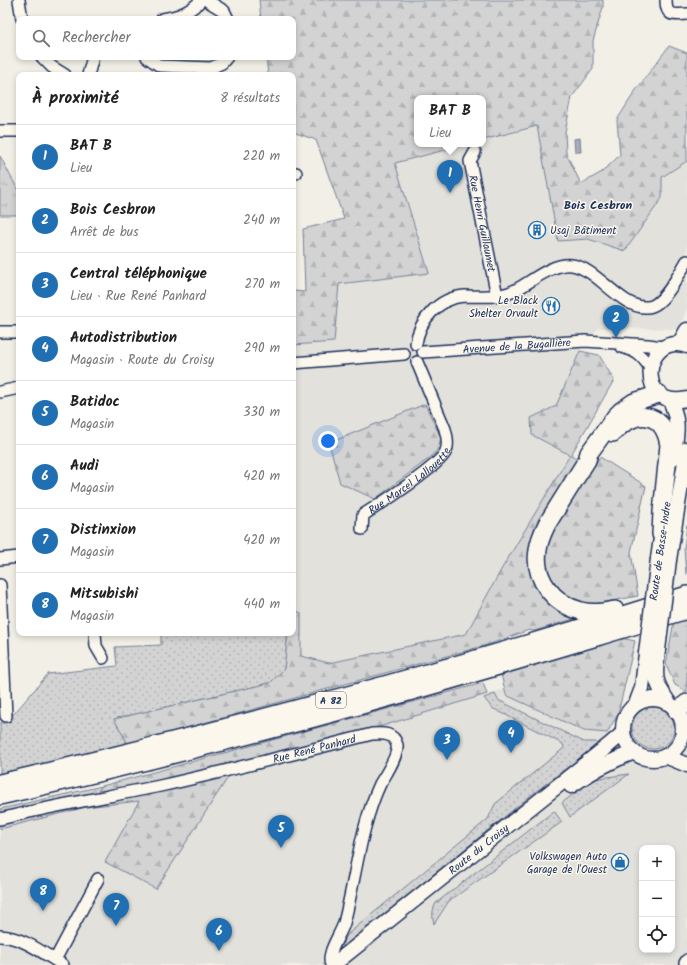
<!DOCTYPE html>
<html lang="fr">
<head>
<meta charset="utf-8">
<style>
  body { margin:0; font-family:Kalam,sans-serif; background:#f2f2f2; color:#222 }
  .controls { position:absolute; right:12px; bottom:12px; display:grid; overflow:hidden; border-radius:8px; box-shadow:0 2px 6px #0003 }
  .controls button { width:36px; height:36px; display:grid; place-items:center; padding:0; border:0; border-bottom:1px solid #e0e0e0; background:#fff; color:#222; font:20px sans-serif }
  .you { position:absolute; left:328px; top:441px; width:14px; height:14px; margin:-10px; border:3px solid #fff; border-radius:50%; background:#1a73e8; box-shadow:0 0 0 6px #1a73e833 }
  .badge { display:grid; place-items:center; width:26px; height:26px; border-radius:50%; background:#1f6fb2; color:#fff; font-size:13px; font-weight:700 }
  .pin { position:absolute; translate:-50% -33px; filter:drop-shadow(0 1px 2px #0008) }
  .pin::after { content:''; position:absolute; top:21px; width:14px; height:12px; background:inherit; clip-path:polygon(0 0,100% 0,50% 100%) }
  .popup { position:absolute; left:414px; top:95px; width:72px; height:52px; box-sizing:border-box; display:grid; place-content:center; border-radius:8px; background:#fff; filter:drop-shadow(0 1px 3px #0005); font-size:13px; white-space:nowrap; color:#767676 }
  .popup b { font-size:15px; color:#222 }
  .popup::after { content:''; position:absolute; left:50%; top:100%; margin-left:-8px; border:8px solid transparent; border-top-color:#fff }
  .list { margin:0; padding:0; list-style:none }
  h2 { display:flex; justify-content:space-between; align-items:center; height:52px; margin:0; padding:0 16px; font-size:17px }
  h2 small { font-size:13px; font-weight:400; color:#767676 }
  .list li { display:grid; grid-template-columns:26px 1fr auto; gap:12px; align-items:center; box-sizing:border-box; height:64px; padding:0 16px; border-top:1px solid #e0e0e0 }
  .list b { display:block; font-size:15px; white-space:nowrap }
  .list p { margin:0; font-size:13px; white-space:nowrap; color:#767676 }
  .list em { font-size:13px; font-style:normal; color:#767676 }
  .icon { flex:none; width:22px; height:22px; fill:none; stroke:currentColor; stroke-width:2; stroke-linecap:round; stroke-linejoin:round }
  .map { position:relative; flex:none; width:687px; height:965px; overflow:hidden }
  .search { position:absolute; background:#fff; box-shadow:0 2px 6px #0003; left:16px; top:16px; width:280px; height:44px; display:flex; align-items:center; gap:10px; box-sizing:border-box; padding:0 14px; border-radius:8px; color:#767676; font-size:15px }
  .panel { position:absolute; background:#fff; box-shadow:0 2px 6px #0003; left:16px; top:72px; width:280px; height:564px; border-radius:8px }
  .map>svg:first-child { display:block }
  .built { fill:#e2e1dc; fill-rule:evenodd }
  .grass { fill:url(#grass-dots); stroke:#768198 }
  .forest { fill:url(#forest-firs); stroke:#768198 }
  .park { fill:url(#park-tufts); stroke:#768198 }
  .water { fill:#a9adb7; stroke:#707b93 }
  .lines { fill:none; stroke-linecap:round; stroke-linejoin:round }
  .minor-casing { stroke:#1b2f5e; stroke-width:14 }
  .major-casing { stroke:#1b2f5e; stroke-width:17 }
  .highway-casing { stroke:#1b2f5e; stroke-width:20 }
  .minor { stroke:#fbf7ec; stroke-width:11 }
  .major { stroke:#fbf7ec; stroke-width:14 }
  .highway { stroke:#fbf7ec; stroke-width:17 }
  .major-bridge-casing { stroke:#1b2f5e; stroke-width:17; stroke-linecap:butt }
  .major-bridge { stroke:#fbf7ec; stroke-width:14 }
  .labels { text-anchor:middle; stroke-width:3; stroke-linejoin:round; paint-order:stroke }
  .shield { fill:#fbf7ec; stroke:#5e6b89; stroke-width:1 }
  .shield-label { font-size:10px; font-weight:bold; fill:#1b2f5e }
  .street-label { font-size:11px; fill:#1b2f5e; stroke:#fbf7ec }
  .poi-label { font-size:11px; fill:#1b2f5e; stroke:#fbf7ec; text-anchor:end }
  .neighbourhood-label { font-size:12px; font-weight:bold; fill:#1b2f5e; stroke:#fbf7ec }
</style>
</head>
<body>
<div class="map">
<svg width="687" height="965" viewBox="0 0 687 965">
  <defs>
    <pattern id="grass-dots" width="8" height="8" patternUnits="userSpaceOnUse"><rect width="8" height="8" fill="#d2d3d2"/><path d="M2 2h.1M6 6h.1" fill="none" stroke="#b4b5b7" stroke-width="1.8" stroke-linecap="round"/></pattern>
    <pattern id="forest-firs" width="22" height="20" patternUnits="userSpaceOnUse"><rect width="22" height="20" fill="#d2d3d2"/><path d="M5 1l3.5 6h-7zM16 11l3.5 6h-7z" fill="#b4b5b7"/></pattern>
    <pattern id="park-tufts" width="24" height="20" patternUnits="userSpaceOnUse"><rect width="24" height="20" fill="#d2d3d2"/><path d="M3 7l-1-3M5 7V3M7 7l1-3M15 17l-1-3M17 17v-4M19 17l1-3" fill="none" stroke="#b4b5b7"/></pattern>
  </defs>
  <rect width="100%" height="100%" fill="#f2efe6"/>
  <filter id="ink" filterUnits="userSpaceOnUse"><feTurbulence type="fractalNoise" baseFrequency=".025" numOctaves="2"/><feDisplacementMap in="SourceGraphic" scale="8" xChannelSelector="R" yChannelSelector="G"/><feConvolveMatrix kernelMatrix="1 2 1 2 8 2 1 2 1" color-interpolation-filters="sRGB"/></filter>
  <g filter="url(#ink)">
    <g class="built">
      <path d="M537,126L558,241L588,239L625,251L662,198V177L687,161V308L679,329L598,328L580,351L556,407L531,418L532,435L571,455L501,570L466,634L329,663L301,656V613L293,609V345L334,342L338,284L414,223L395,163L468,144H483V140Z"/>
      <path d="M504,689L506,695L584,731L607,733L687,732V965H0V829L86,807L139,801L236,765L366,732L382,726ZM642,848H672V950H642Z"/>
    </g>
    <g class="grass">
      <path d="M161,633H288L284,669L270,683L114,719L128,744L0,774V723H6L48,674L117,666L115,647L161,645Z"/>
      <path d="M495,694L498,700L584,742H596L597,745L535,792L348,944H343V941L349,933L488,819L495,804L564,748L563,744L492,708L484,698Z"/>
      <circle cx="653" cy="728" r="21"/>
      <path d="M629,774L570,817L562,803L593,779Z"/>
      <path d="M102,786L86,807L0,829V809Z"/>
      <path d="M554,811L562,822L449,901L434,924C432,916 432,910 436,903Z"/>
    </g>
    <g class="forest">
      <path d="M259,0H603V7L593,41V69L572,97L565,132L566,153L581,184L602,172L620,155L617,120L636,90L669,46L687,53V161L662,177V198L625,251L588,239L558,241L537,126L483,140V98H417V144H468L395,163L429,273L339,284L334,342L293,345V291L305,292L303,229L344,219L316,140L293,132V75H268L266,57H293V19H261Z"/>
      <path d="M580,351L599,355L614,380L571,455L593,467L600,457L646,486L631,552L638,596L606,602L577,618L534,631L529,630L490,644L128,744L114,719L270,683L284,669L288,633H293V609L301,613V656L329,663L466,634L501,570L570,455L532,435L531,418L556,406Z"/>
      <path d="M425,404L441,438L439,446L435,454L375,499L340,483L329,443Z"/>
      <path d="M687,525V574H686L684,549Z"/>
      <path d="M687,618V692L675,685L666,664L674,621Z"/>
      <path d="M613,636L635,641L618,714L607,733L584,731L506,695L501,674Z"/>
      <path d="M483,683L487,694L382,726L366,732L236,765L156,889L105,862L139,801L86,807L102,786Z"/>
    </g>
    <path class="park" d="M0,156L19,192V215H0Z"/>
    <path class="water" d="M580,138L581,152H575L574,139Z"/>
    <g class="lines">
      <defs>
        <g id="minor">
          <path d="M19,0L22,19"/>
          <path d="M206,0L224,11L228,19"/>
          <path d="M666,0C666,17 673,15 687,14"/>
          <path d="M162,19C177,17 191,12 201,0"/>
          <path d="M42,57L52,67L65,75"/>
          <path d="M147,57L160,66L211,68L222,63L227,57"/>
          <path d="M88,75L93,57"/>
          <path d="M0,131H19"/>
          <path id="s1" d="M475,152L470,161L497,296"/>
          <path d="M293,173H296"/>
          <path d="M0,332H19"/>
          <path d="M416,344C419,320 439,298 464,296C479,296 494,298 509,293C527,286 551,262 572,265C597,268 621,309 647,307C663,307 679,274 687,261"/>
          <path d="M622,347C636,351 642,355 650,368"/>
          <path id="s2" d="M423,352L585,341L648,345L663,347"/>
          <path d="M293,363L404,354"/>
          <path d="M0,392L19,388"/>
          <path id="s3" d="M362,529L363,515C379,505 441,465 446,451C449,444 447,436 445,429L417,362"/>
          <path d="M0,559L19,557"/>
          <path d="M0,585L6,716"/>
          <path d="M95,633L96,646L103,658"/>
          <path id="s4" d="M0,819C53,805 107,797 160,786C231,770 302,752 372,734C383,733 394,733 397,745C399,754 385,776 380,784C360,827 356,877 344,923C341,934 326,953 331,965"/>
          <path d="M0,936C23,937 43,953 63,965"/>
          <path d="M55,960L98,879"/>
          <path d="M685,963L687,960"/>
        </g>
        <g id="major">
          <path d="M679,344L687,330"/>
          <path d="M687,346C642,331 635,411 687,399"/>
          <path d="M670,400C680,423 677,433 673,458"/>
          <path d="M658,559L663,524"/>
          <path d="M669,560L687,449"/>
          <path d="M658,650C655,676 653,680 669,703"/>
          <circle cx="653" cy="729" r="30"/>
          <path d="M636,704L642,688L646,653"/>
          <path d="M665,756L687,765"/>
          <path d="M571,786C591,771 611,761 634,752"/>
          <path id="s5" d="M333,965L609,745L623,733"/>
        </g>
        <g id="highway">
          <path d="M613,433C635,409 663,410 669,445L662,512L661,534"/>
          <path d="M615,610C604,612 593,614 581,611C554,604 533,579 538,550C539,541 543,532 547,524L587,460L589,453L615,417L621,411L634,402L659,394"/>
          <path d="M677,711L687,703"/>
          <path d="M0,783C232,729 460,667 687,595"/>
          <path d="M0,796C117,769 234,740 351,708C463,678 575,643 687,610"/>
        </g>
      </defs>
      <use href="#minor" class="minor-casing"/>
      <use href="#major" class="major-casing"/>
      <use href="#highway" class="highway-casing"/>
      <use href="#minor" class="minor"/>
      <use href="#major" class="major"/>
      <use href="#highway" class="highway"/>
      <defs>
        <g id="major-bridge">
          <path d="M658,650L669,560"/>
          <path d="M646,653L658,559"/>
        </g>
      </defs>
      <use href="#major-bridge" class="major-bridge-casing"/>
      <use href="#major-bridge" class="major-bridge"/>
    </g>
  </g>
  <defs>
    <symbol id="building-ring" viewBox="-11 -11 22 22"><circle r="9.5" fill="#fbf7ec" stroke="#1f6fb2" stroke-width="1.5"/><path d="M-4-6H4V6H1V3H-1V6H-4ZM-2.5-4.3h1.7v1.8h-1.7ZM.8-4.3h1.7v1.8H.8ZM-2.5-1h1.7V.8h-1.7ZM.8-1h1.7V.8H.8Z" fill="#1f6fb2"/></symbol>
    <symbol id="restaurant-ring" viewBox="-11 -11 22 22"><circle r="9.5" fill="#fbf7ec" stroke="#1f6fb2" stroke-width="1.5"/><path d="M-5-6h1v4h1v-4h1v4h1v-4h1v5L-1.5 .5V6h-2V.5L-5-1ZM5-6V6H3V1.5H1.5Q1.5-4 5-6Z" fill="#1f6fb2"/></symbol>
    <symbol id="shop-ring" viewBox="-11 -11 22 22"><circle r="9.5" fill="#fbf7ec" stroke="#1f6fb2" stroke-width="1.5"/><path d="M-5-2.5h2.3a2.7 3.5 0 0 1 5.4 0H5L5.5 6h-11ZM-1.5-2.5h3a1.5 2.3 0 0 0-3 0Z" fill="#1f6fb2"/></symbol>
  </defs>
  <g fill-rule="evenodd">
    <use href="#building-ring" x="527" y="220" width="20" height="20"/>
    <use href="#restaurant-ring" x="541" y="296" width="20" height="20"/>
    <use href="#shop-ring" x="610" y="852" width="20" height="20"/>
  </g>
  <g class="labels">
    <rect class="shield" x="316" y="692" width="30" height="16" rx="3"/>
    <g class="shield-label">
      <text x="331" y="704">A 82</text>
    </g>
    <g class="street-label">
      <text dy="4" stroke="none"><textPath href="#s1" startOffset="74">Rue Henri Guillaumet</textPath></text>
      <text dy="4" stroke="none"><textPath href="#s2" startOffset="94">Avenue de la Bugallière</textPath></text>
      <text dy="4" stroke="none"><textPath href="#s3" startOffset="72">Rue Marcel Lallouette</textPath></text>
      <text transform="translate(660 551) rotate(-82)" y="4">Route de Basse-Indre</text>
      <text dy="4" stroke="none"><textPath href="#s4" startOffset="322">Rue René Panhard</textPath></text>
      <text dy="4" stroke="none"><textPath href="#s5" startOffset="186">Route du Croisy</textPath></text>
    </g>
    <g class="poi-label">
      <text x="550" y="234" text-anchor="start">Usaj Bâtiment</text>
      <text x="538" y="304">Le Black<tspan x="538" dy="13">Shelter Orvault</tspan></text>
      <text x="607" y="860">Volkswagen Auto<tspan x="607" dy="13">Garage de l'Ouest</tspan></text>
    </g>
    <g class="neighbourhood-label">
      <text x="598" y="209">Bois Cesbron</text>
    </g>
  </g>
</svg>
<div class="controls">
<button>+</button>
<button>−</button>
<button><svg class="icon" aria-label="locate" viewBox="0 0 24 24"><circle cx="12" cy="12" r="6"/><path d="M12 2v4M12 18v4M2 12h4M18 12h4"/></svg></button>
</div>
<div class="you"></div>
<div class="pin badge" style="left:450px;top:193px">1</div>
<div class="popup"><b>BAT B</b>Lieu</div>
<div class="pin badge" style="left:616px;top:338px">2</div>
<div class="pin badge" style="left:447px;top:760px">3</div>
<div class="pin badge" style="left:511px;top:753px">4</div>
<div class="pin badge" style="left:281px;top:848px">5</div>
<div class="pin badge" style="left:219px;top:951px">6</div>
<div class="pin badge" style="left:116px;top:926px">7</div>
<div class="pin badge" style="left:43px;top:911px">8</div>
<div class="search"><svg class="icon" aria-label="search" viewBox="0 0 24 24"><circle cx="10" cy="10" r="6"/><path d="M15 15l6 6"/></svg>Rechercher</div>
<section class="panel">
<h2>À proximité<small>8 résultats</small></h2>
<ul class="list">
<li><span class="badge">1</span><div><b>BAT B</b><p>Lieu</p></div><em>220 m</em></li>
<li><span class="badge">2</span><div><b>Bois Cesbron</b><p>Arrêt de bus</p></div><em>240 m</em></li>
<li><span class="badge">3</span><div><b>Central téléphonique</b><p>Lieu · Rue René Panhard</p></div><em>270 m</em></li>
<li><span class="badge">4</span><div><b>Autodistribution</b><p>Magasin · Route du Croisy</p></div><em>290 m</em></li>
<li><span class="badge">5</span><div><b>Batidoc</b><p>Magasin</p></div><em>330 m</em></li>
<li><span class="badge">6</span><div><b>Audi</b><p>Magasin</p></div><em>420 m</em></li>
<li><span class="badge">7</span><div><b>Distinxion</b><p>Magasin</p></div><em>420 m</em></li>
<li><span class="badge">8</span><div><b>Mitsubishi</b><p>Magasin</p></div><em>440 m</em></li>
</ul>
</section>
</div>
</body>
</html>
